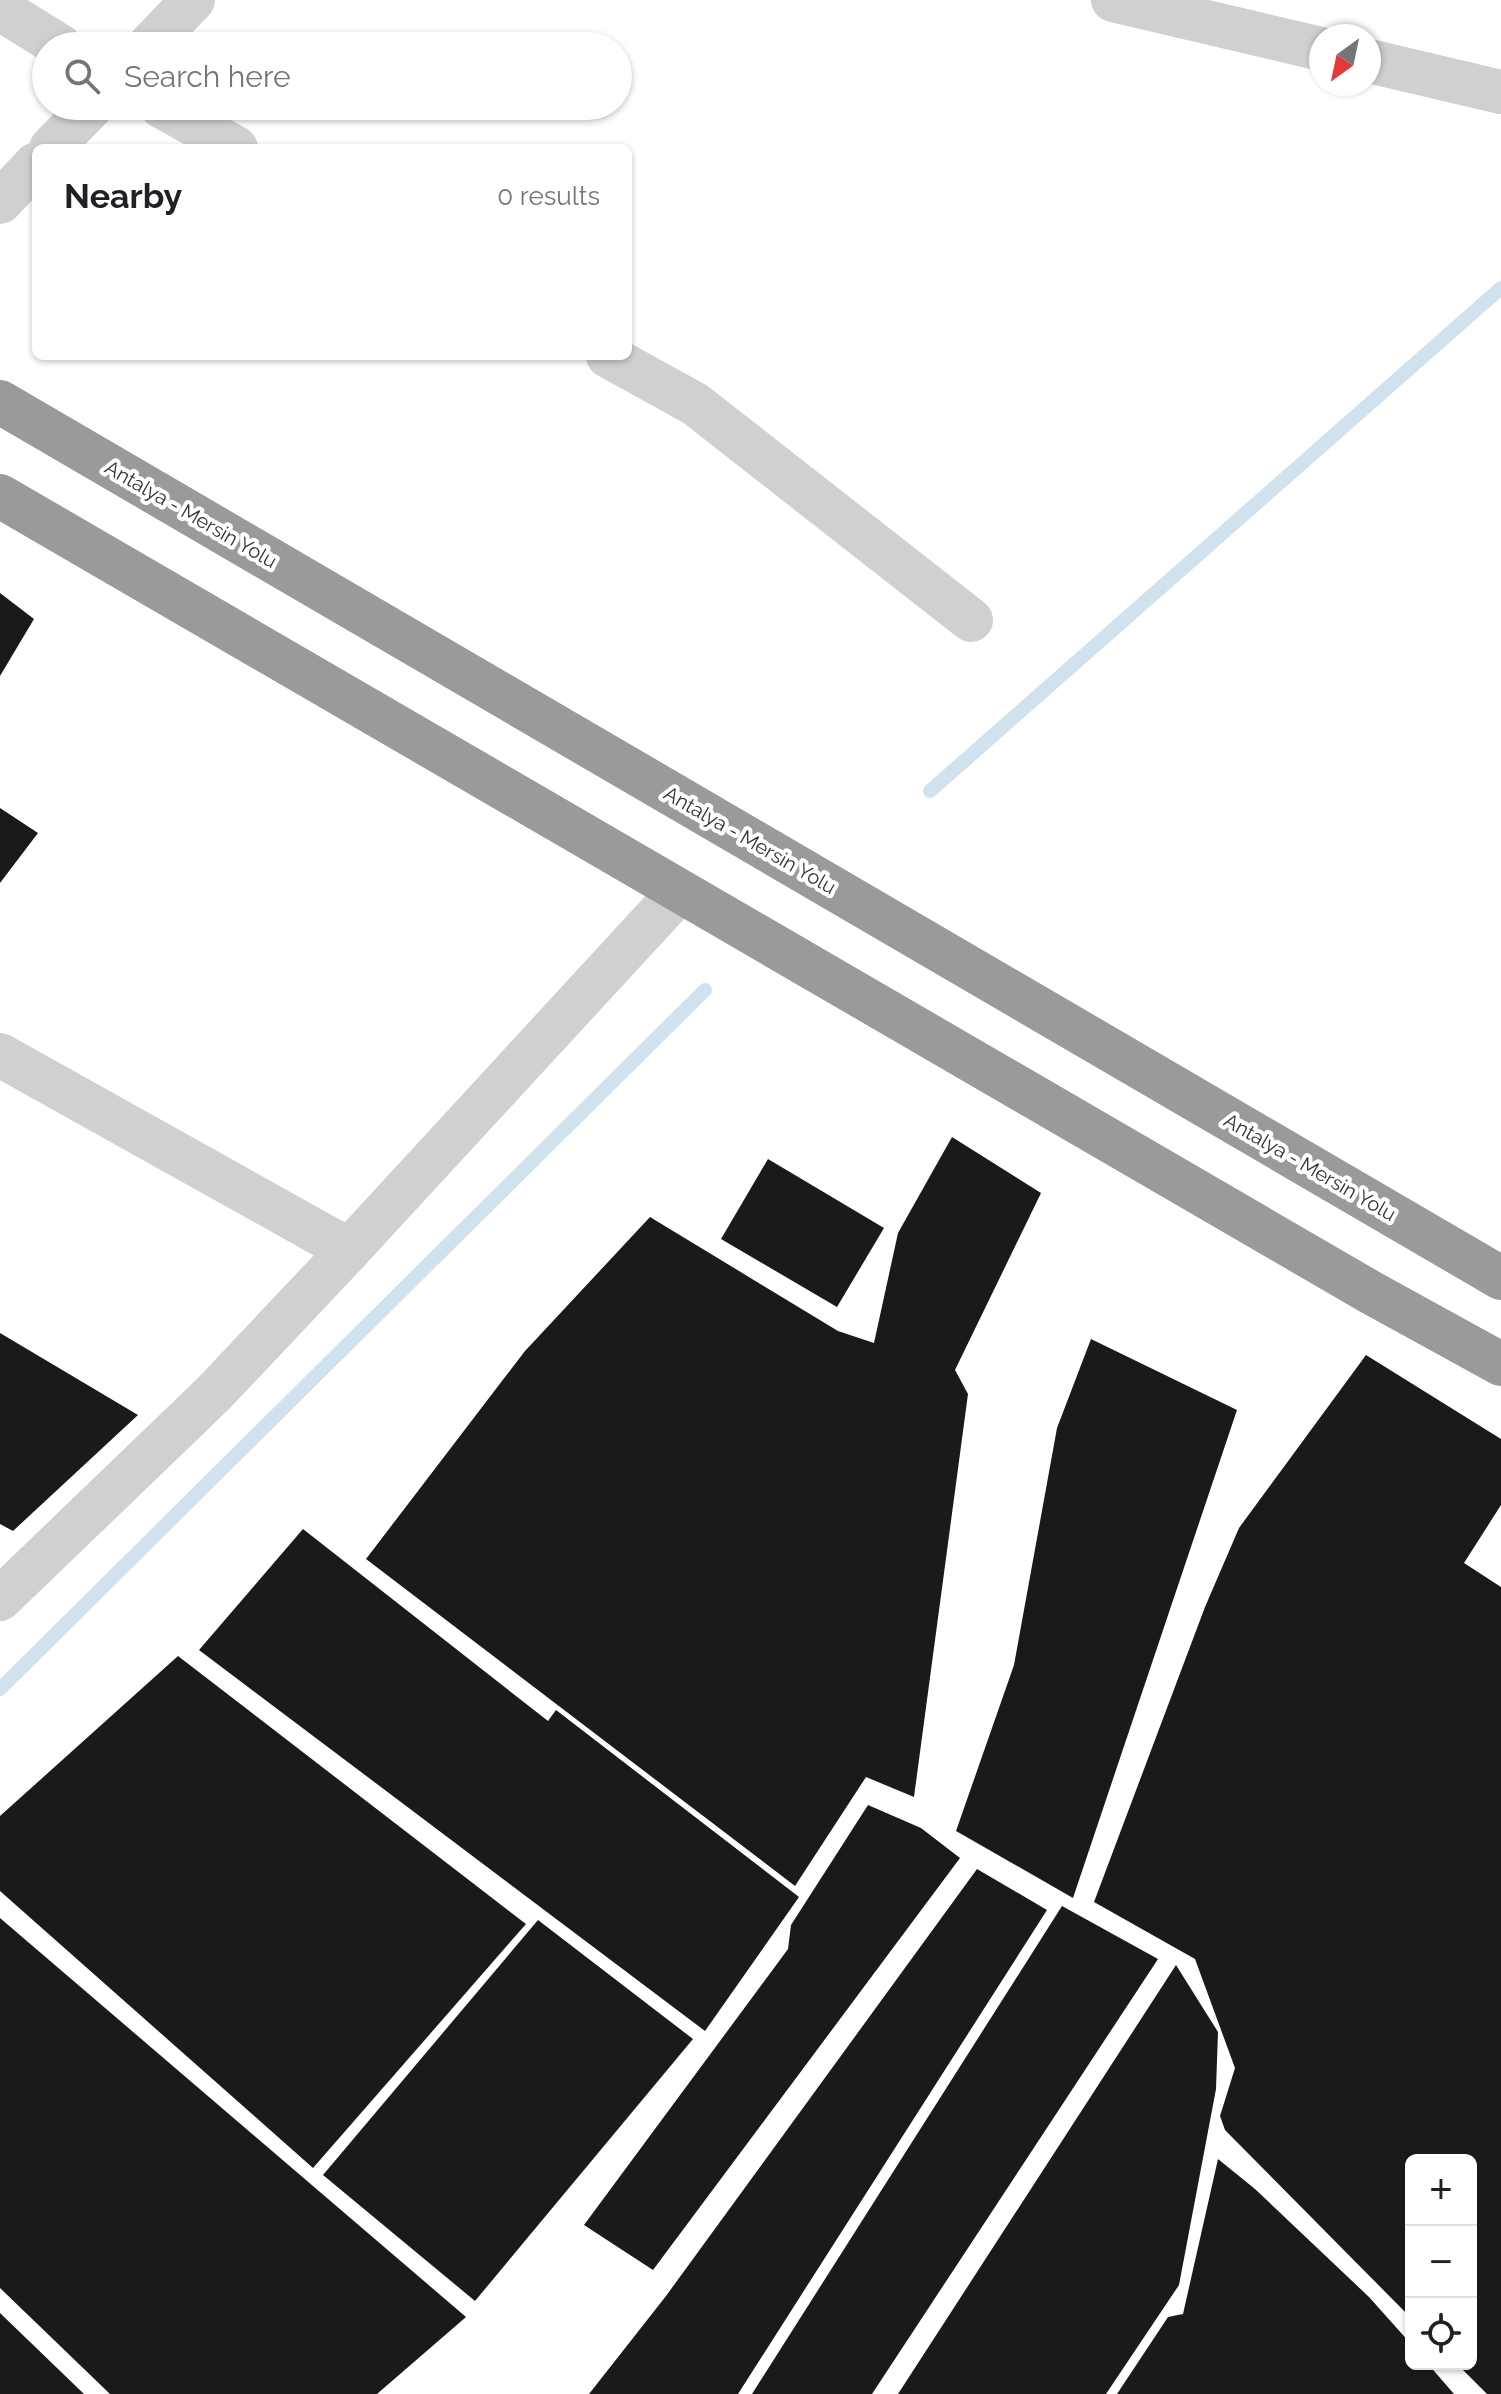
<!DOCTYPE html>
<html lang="en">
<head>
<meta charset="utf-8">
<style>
  body { margin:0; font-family:Raleway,sans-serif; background:#f6f6f6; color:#202124 }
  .controls { position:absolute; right:24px; bottom:24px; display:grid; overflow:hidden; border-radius:12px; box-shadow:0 2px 6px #0004 }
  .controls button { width:72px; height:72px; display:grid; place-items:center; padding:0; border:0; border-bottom:2px solid #e0e0e0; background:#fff; color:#202124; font:40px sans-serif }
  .compass { position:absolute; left:1309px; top:24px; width:72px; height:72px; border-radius:50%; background:#fff; box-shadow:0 2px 6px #0004; rotate:213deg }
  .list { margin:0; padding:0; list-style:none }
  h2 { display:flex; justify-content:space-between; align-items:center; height:104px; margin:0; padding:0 32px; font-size:34px }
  h2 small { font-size:26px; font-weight:400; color:#757577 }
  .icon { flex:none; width:44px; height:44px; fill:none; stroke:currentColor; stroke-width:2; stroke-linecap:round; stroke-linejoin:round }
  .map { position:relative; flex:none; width:1501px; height:2394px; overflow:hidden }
  .search { position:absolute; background:#fff; box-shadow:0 2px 6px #0004; left:32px; top:32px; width:600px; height:88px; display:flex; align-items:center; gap:20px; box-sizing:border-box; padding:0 28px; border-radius:44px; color:#757577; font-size:30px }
  .panel { position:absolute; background:#fff; box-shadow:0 2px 6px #0004; left:32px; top:144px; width:600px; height:216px; border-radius:12px }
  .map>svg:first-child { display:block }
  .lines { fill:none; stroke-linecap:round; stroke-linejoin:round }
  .stream { stroke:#cfe2ee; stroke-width:14 }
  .building { fill:#1a1a1a }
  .minor { stroke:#d0d0d0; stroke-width:44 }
  .highway { stroke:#9a9a9a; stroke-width:44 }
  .labels { text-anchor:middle; stroke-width:8; stroke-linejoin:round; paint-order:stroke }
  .street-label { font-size:20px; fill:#333; stroke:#fff }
</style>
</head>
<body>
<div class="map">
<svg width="1501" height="2394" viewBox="0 0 1501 2394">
  <rect width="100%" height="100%" fill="#fff"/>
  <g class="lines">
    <g class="stream">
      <path d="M930,791L1501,288"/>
      <path d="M0,1689L705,990"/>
    </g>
  </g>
  <g class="building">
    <path d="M0,593L34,619L0,676Z"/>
    <path d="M0,808L38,833L0,883Z"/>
    <path d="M952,1137L1041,1193L955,1370L968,1394L914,1797L866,1777L795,1886L366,1559L525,1351L650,1217L838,1331L874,1343L898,1233Z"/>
    <path d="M768,1159L884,1228L837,1307L721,1239Z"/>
    <path d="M0,1333L138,1415L13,1531L0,1524Z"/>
    <path d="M1091,1339L1237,1410L1073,1898L956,1831L1014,1665L1057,1428Z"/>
    <path d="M1366,1355L1501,1439V1505L1464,1563L1501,1587V2394H1487L1457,2364H1471V2160H1411V2318L1225,2130L1220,2116L1235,2068L1195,1959L1094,1902L1205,1607L1239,1528Z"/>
    <path d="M303,1529L548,1721L556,1710L799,1897L705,2031L199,1650Z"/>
    <path d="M178,1656L526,1924L313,2168L0,1891V1816Z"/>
    <path d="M868,1805L921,1828L960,1858L653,2270L584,2225L788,1949L791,1925Z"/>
    <path d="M977,1869L1047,1910L738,2394H589L666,2296Z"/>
    <path d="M1062,1906L1158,1959L872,2394H752Z"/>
    <path d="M0,1918L466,2317L377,2394H110L0,2288Z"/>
    <path d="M538,1920L693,2039L475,2301L323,2175Z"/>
    <path d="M1176,1965L1218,2032L1216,2089L1179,2285L1106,2394H898Z"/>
    <path d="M1218,2159L1255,2189L1369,2297L1411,2344V2364H1428L1454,2394H1117L1168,2317L1183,2314Z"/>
    <path d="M0,2313L84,2394H0Z"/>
  </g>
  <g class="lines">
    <g class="minor">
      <path d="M1113,0L1321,49"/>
      <path d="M0,9L60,46"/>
      <path d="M149,46L193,0"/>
      <path d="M1369,61L1501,92"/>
      <path d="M161,106L236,148"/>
      <path d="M51,148L92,106"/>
      <path d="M0,202L36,164"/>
      <path d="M608,356L695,404L971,620"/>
      <path d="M0,1055L349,1250"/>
      <path d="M0,1599L214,1393L349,1250L679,892"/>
    </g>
    <g class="highway">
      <path d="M0,402L1501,1278"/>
      <path d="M0,496L1370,1292L1501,1364"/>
    </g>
  </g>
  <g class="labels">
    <g class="street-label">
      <text transform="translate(191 514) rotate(30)" y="7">Antalya - Mersin Yolu</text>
      <text transform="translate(750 840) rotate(30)" y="7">Antalya - Mersin Yolu</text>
      <text transform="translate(1310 1167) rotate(30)" y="7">Antalya - Mersin Yolu</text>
    </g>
  </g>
</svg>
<div class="controls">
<button>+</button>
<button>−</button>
<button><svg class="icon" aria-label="locate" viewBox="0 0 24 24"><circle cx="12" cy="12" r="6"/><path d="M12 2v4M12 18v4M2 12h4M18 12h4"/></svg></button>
</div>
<svg class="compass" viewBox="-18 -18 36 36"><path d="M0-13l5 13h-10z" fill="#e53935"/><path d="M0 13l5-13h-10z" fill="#757577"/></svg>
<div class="search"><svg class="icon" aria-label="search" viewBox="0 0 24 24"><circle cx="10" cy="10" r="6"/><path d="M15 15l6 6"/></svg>Search here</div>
<section class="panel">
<h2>Nearby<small>0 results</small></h2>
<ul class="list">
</ul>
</section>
</div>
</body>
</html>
